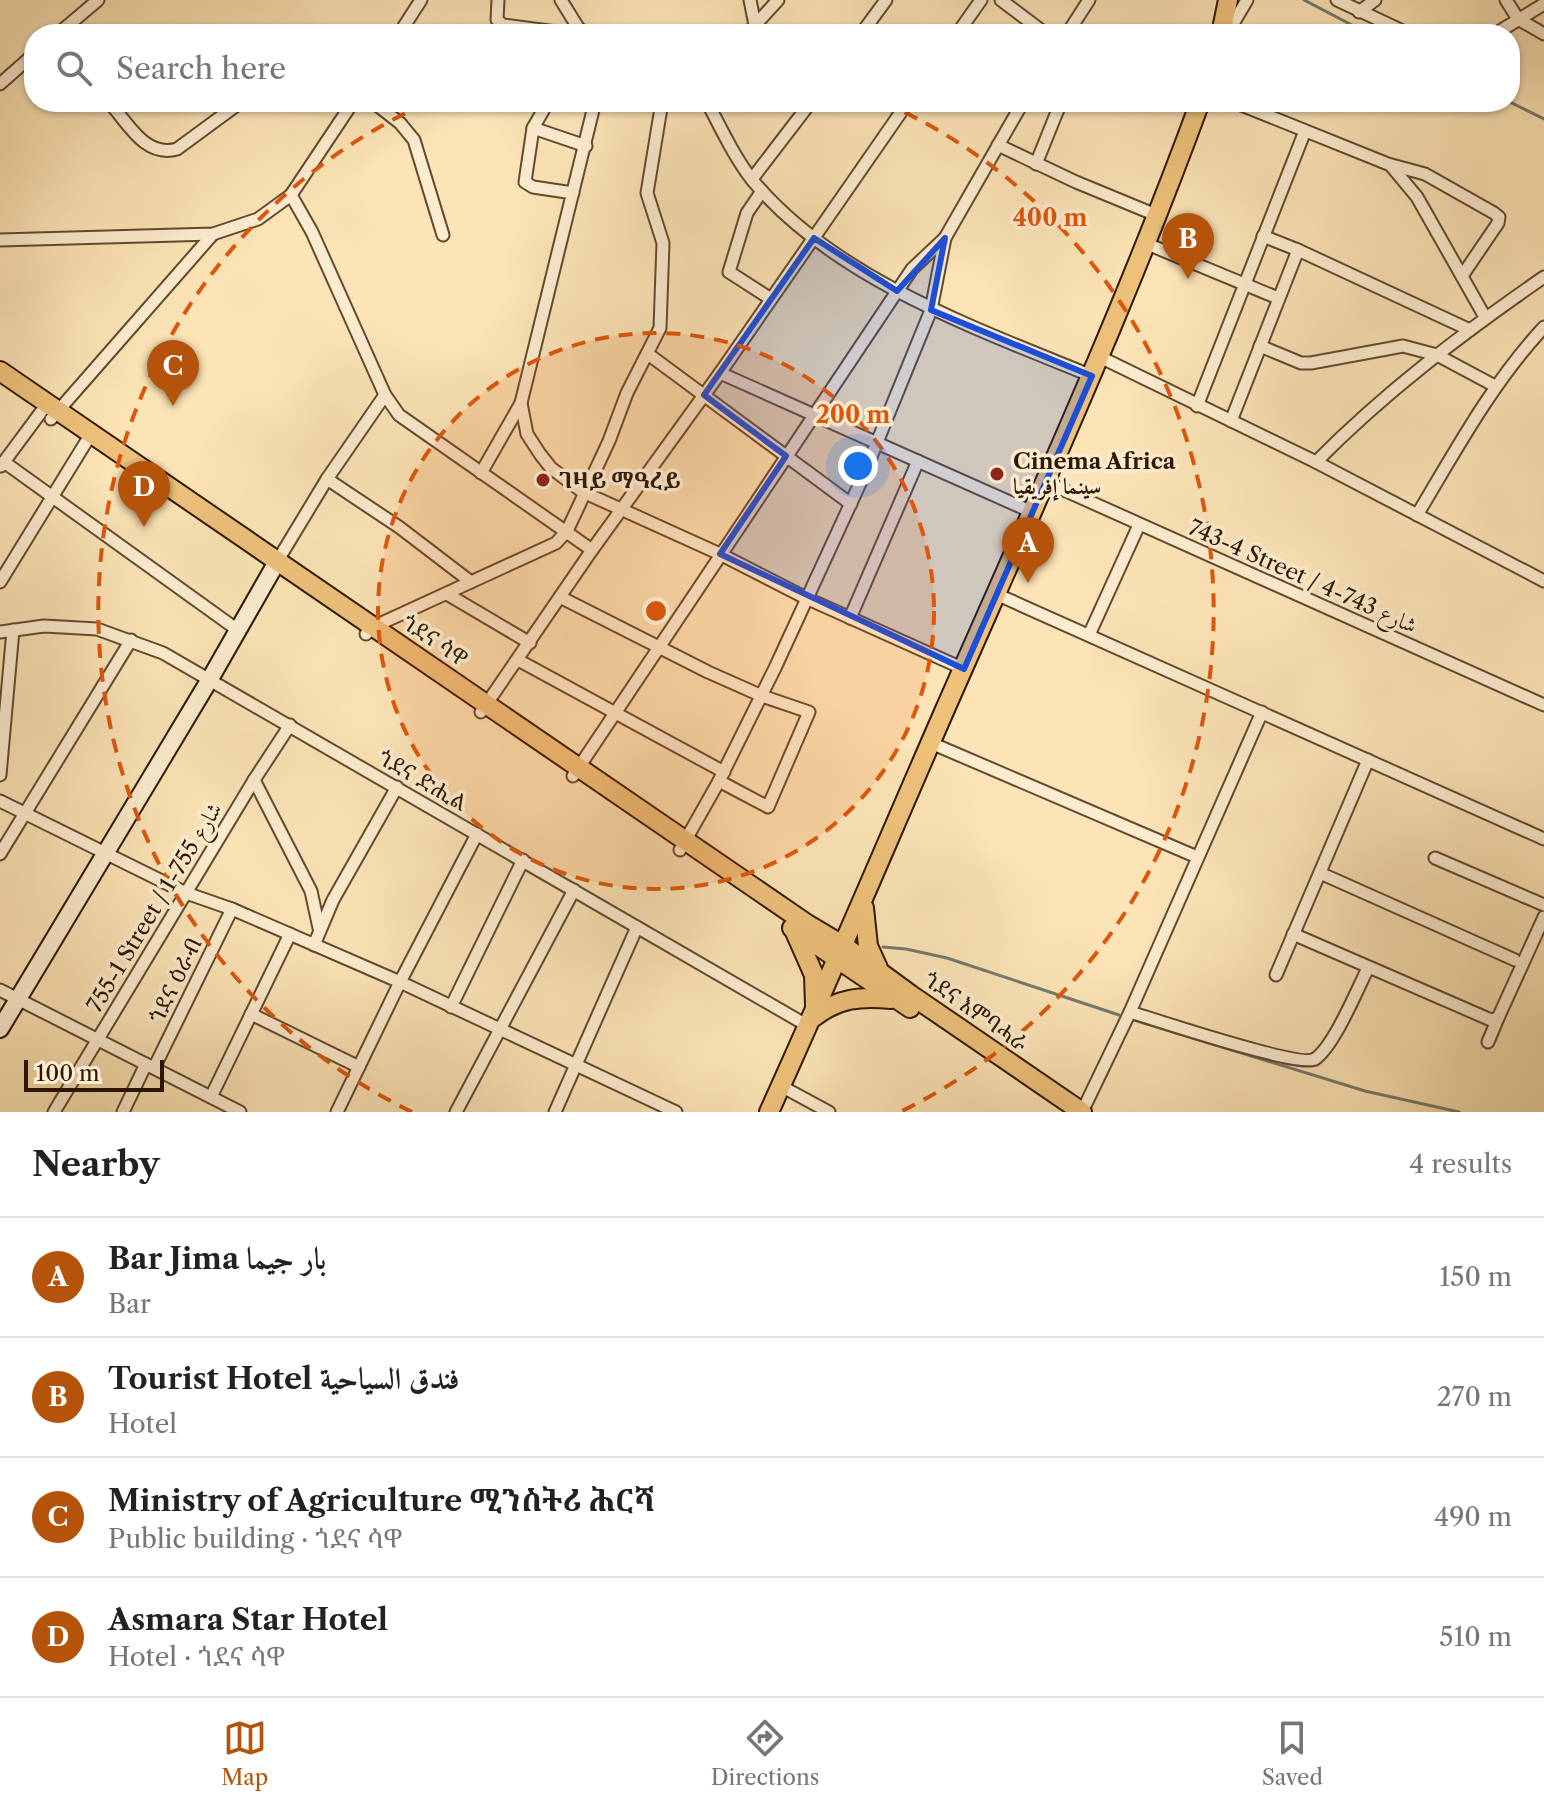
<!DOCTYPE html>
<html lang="en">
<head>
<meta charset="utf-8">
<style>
  body { margin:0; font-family:"Libre Caslon Text",Amiri,"Noto Serif Ethiopic",serif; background:#f6f6f6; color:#222 }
  .scale { position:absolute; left:24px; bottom:20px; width:140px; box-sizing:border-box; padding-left:8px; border:4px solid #2e1600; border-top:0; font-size:22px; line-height:28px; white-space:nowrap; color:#2e1600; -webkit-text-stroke:6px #fdedd0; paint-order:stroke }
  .you { position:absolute; left:858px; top:466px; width:28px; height:28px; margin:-20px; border:6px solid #fff; border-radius:50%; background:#1a73e8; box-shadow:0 0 0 12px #1a73e833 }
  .badge { display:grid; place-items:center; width:52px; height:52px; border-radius:50%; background:#b45309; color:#fff; font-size:26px; font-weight:700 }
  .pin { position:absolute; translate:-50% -66px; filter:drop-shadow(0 2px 4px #0008) }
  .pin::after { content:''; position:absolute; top:42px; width:28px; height:24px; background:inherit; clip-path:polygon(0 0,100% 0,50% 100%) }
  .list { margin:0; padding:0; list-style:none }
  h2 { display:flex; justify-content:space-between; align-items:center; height:104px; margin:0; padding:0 32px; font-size:34px }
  h2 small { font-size:26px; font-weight:400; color:#767676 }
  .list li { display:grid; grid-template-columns:52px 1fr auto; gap:24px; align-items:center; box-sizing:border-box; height:120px; padding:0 32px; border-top:2px solid #e0e0e0 }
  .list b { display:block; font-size:30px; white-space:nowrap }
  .list p { margin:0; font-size:26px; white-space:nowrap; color:#767676 }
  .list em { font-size:26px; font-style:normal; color:#767676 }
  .icon { flex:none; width:44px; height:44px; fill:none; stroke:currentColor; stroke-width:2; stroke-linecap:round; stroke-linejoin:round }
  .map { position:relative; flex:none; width:1544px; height:1112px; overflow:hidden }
  .search { position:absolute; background:#fff; box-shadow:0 2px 6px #0004; left:24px; right:24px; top:24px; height:88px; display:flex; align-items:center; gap:20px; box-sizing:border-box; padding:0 28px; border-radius:32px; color:#767676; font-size:30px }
  .sheet { height:584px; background:#fff }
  nav { display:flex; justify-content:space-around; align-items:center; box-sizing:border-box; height:112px; border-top:2px solid #e0e0e0; background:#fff; font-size:22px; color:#767676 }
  nav a { display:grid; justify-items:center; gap:4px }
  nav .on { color:#b45309 }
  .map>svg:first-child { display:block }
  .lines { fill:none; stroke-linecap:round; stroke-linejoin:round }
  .stream { stroke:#757a6f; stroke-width:3 }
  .street-casing { stroke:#624a2e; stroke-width:15 }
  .secondary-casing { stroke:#2e1600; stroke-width:20 }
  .primary-casing { stroke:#2e1600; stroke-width:22 }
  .street { stroke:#fdedd0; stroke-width:11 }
  .secondary { stroke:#fdedd0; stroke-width:16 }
  .primary { stroke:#eec27b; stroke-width:18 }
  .marked { fill:#1d4ed8; fill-opacity:0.2; stroke:#1d4ed8; stroke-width:6; stroke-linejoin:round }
  .ring { fill:none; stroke:#df560b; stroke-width:4; stroke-dasharray:14 10 }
  .poi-dot { fill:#8f2418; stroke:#fdedd0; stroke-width:3 }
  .labels { text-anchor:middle; stroke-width:7; stroke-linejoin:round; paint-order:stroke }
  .poi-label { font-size:22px; font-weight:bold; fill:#2e1600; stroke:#fdedd0; text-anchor:start }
  .street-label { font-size:22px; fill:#2e1600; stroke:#fdedd0 }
  .centre { fill:#df560b; stroke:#fdedd0; stroke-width:4 }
  .ring-label { font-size:24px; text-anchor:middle; font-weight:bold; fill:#df560b; stroke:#fdedd0; stroke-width:7; stroke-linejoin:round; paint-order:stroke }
</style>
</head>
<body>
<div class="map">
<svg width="1544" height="1112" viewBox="0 0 1544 1112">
  <rect width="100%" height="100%" fill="#fce4b6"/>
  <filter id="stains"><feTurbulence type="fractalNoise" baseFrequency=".0025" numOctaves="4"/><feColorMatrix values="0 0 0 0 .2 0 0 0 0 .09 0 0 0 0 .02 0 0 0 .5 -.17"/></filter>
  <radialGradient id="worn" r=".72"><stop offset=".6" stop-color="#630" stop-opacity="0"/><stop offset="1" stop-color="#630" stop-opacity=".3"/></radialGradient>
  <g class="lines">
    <g class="stream">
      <path d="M1304,0L1369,34"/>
      <path d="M1510,102L1544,119"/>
      <path d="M883,947L906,949L947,958L1119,1015"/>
      <path d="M1134,1020L1365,1091L1459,1112"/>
    </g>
    <defs>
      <g id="street">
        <path d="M498,0L497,20L503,25L564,33L580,29"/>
        <path d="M561,0L582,34"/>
        <path d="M750,0L755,25"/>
        <path d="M1001,0L1046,34"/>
        <path d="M1337,0L1409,34"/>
        <path d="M1506,0L1518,19L1544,34"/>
        <path d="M1359,12L1375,0"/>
        <path d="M58,34L98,0"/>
        <path d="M399,34L421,0"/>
        <path d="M747,34L778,0"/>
        <path d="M861,34L886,0"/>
        <path d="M957,34L981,0"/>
        <path d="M1067,34L1089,0"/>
        <path d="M1227,34L1247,0"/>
        <path d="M1495,34L1544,4"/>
        <path d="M0,84L34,54"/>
        <path d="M109,102C128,123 145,158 177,149L241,102"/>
        <path d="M353,102L291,195L312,232L385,395L399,415L592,550"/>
        <path d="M373,102L400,123L414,140L443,235"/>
        <path d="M548,102L533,128L525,182L533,187L573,193"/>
        <path d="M707,102C721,128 734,157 753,181C835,279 977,329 1092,376"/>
        <path d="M1181,102L1197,108"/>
        <path d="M1234,102L1388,164L1425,174L1494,213L1499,217L1498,223L1462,276"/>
        <path d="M533,128L586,146"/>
        <path d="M998,145L1076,182L1156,215"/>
        <path d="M1036,164L1061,102"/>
        <path d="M1392,167L1417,197L1485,317"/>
        <path d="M752,179L811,102"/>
        <path d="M762,191L747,213L729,272L771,299"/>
        <path d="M0,240L213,234L258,219L291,195"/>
        <path d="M1145,243L1278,298"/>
        <path d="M1298,250L1470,330"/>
        <path d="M1260,346L1301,363H1311L1403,346L1437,355L1495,386"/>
        <path d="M648,354L851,504"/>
        <path d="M1100,357L1316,462L1544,581"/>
        <path d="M720,373L1032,512"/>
        <path d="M521,403L527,434L540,454L551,468L583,492L720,554L806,598L964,669"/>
        <path d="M1197,406L1305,131"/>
        <path d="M51,419L213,234"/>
        <path d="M1231,421L1298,250L1263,236"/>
        <path d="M4,462L239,631"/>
        <path d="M1316,462C1385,392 1463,333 1544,277"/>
        <path d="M1,466L41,412"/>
        <path d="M481,473L521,403L595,102"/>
        <path d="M327,479L399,527L471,582"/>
        <path d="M1046,482L1544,705"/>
        <path d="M1417,515C1456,450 1492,383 1544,327"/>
        <path d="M278,560L327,479L385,395"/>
        <path d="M0,582L86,442"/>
        <path d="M447,594L530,643"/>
        <path d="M996,594L1544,839"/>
        <path d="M560,597L708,672L762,696L809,712L768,807L719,781"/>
        <path d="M850,618L918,461"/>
        <path d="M0,632L44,626L97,629L163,653L808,1026"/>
        <path d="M366,634L373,627L556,543L567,531L609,441L627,393L660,328L663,243L647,193L662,102"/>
        <path d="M1089,635L1139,525"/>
        <path d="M518,660L724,772"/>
        <path d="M481,712L592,550L720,373L908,102"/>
        <path d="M931,743L1197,857"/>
        <path d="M0,775L13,630"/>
        <path d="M573,776L912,269L945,238L1023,102"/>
        <path d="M254,780L311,891L319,928"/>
        <path d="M0,801L186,893L232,909L400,982L676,1112"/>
        <path d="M680,850L719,781L775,668L862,479L931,310L945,238"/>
        <path d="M0,854L131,640"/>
        <path d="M1435,858L1544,905"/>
        <path d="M1320,873L1515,960"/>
        <path d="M1293,934L1491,1020L1498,1018L1544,917"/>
        <path d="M314,945L333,900L397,787"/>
        <path d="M1276,975L1368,760"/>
        <path d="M0,990L240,1112"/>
        <path d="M451,1007L523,860"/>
        <path d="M1130,1012C1156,1020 1300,1068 1315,1059C1334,1046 1357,990 1368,968"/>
        <path d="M251,1014L359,1067"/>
        <path d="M1488,1042L1498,1018"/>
        <path d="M154,1068L232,909"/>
        <path d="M781,1086L829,1112"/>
        <path d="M211,1097L290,934"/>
        <path d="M54,1112L254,780L290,725"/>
        <path d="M123,1112L146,1064"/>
        <path d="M337,1112L400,982L477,834"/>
        <path d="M456,1112L574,890"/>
        <path d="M555,1112L637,927"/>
        <path d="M1082,1112L1130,1012L1262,712"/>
      </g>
      <path id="secondary" d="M0,1029L210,679L278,560"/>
      <g id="primary">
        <path d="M1221,34L1228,0"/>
        <path d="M0,371L807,924L844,946L911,995L1082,1112"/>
        <path d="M864,908L868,946L878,968"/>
        <path d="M792,928L910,1008"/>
        <path d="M795,932L814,975L815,1006"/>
        <path d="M814,1017C838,998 861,996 891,999"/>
        <path d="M769,1112C829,980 885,847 943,714C1032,511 1124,310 1200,102"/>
      </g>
    </defs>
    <use href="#street" class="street-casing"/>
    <use href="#secondary" class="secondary-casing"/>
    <use href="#primary" class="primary-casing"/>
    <use href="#street" class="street"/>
    <use href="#secondary" class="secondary"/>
    <use href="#primary" class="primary"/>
  </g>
  <path class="marked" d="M814,238L897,291L945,238L931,310L1092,376L964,669L720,554L786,456L704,395Z"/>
  <circle cx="656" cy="611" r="278" fill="#df560b" fill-opacity=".12"/>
  <g class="ring">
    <circle cx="656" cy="611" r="278"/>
    <path d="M412 1112A557 557 0 0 1 429 102M883 102A557 557 0 0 1 900 1112"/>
  </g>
  <g class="poi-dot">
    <circle cx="997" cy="474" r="8"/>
    <circle cx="543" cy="480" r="8"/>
  </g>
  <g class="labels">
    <g class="poi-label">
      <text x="1013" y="469">Cinema Africa<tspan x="1013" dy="25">سينما إفريقيا</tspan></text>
      <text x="559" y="488">ገዛይ ማዓረይ</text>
    </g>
    <g class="street-label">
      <text transform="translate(1303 576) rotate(24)" y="8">743-4 Street / شارع 743-4</text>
      <text transform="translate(435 640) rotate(34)" y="8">ጎደና ሳዋ</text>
      <text transform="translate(423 780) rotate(30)" y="8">ጎደና ድሒል</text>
      <text transform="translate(154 907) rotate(-59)" y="8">755-1 Street / شارع 755-1</text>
      <text transform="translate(175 980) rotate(-64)" y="8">ጎደና ዕራብ</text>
      <text transform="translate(976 1011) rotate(35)" y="8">ጎደና እምባሓራ</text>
    </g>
  </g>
  <circle cx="656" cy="611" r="12" class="centre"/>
  <g class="ring-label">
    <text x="1050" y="226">400 m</text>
    <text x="853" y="423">200 m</text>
  </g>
  <rect width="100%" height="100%" filter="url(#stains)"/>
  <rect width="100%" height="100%" fill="url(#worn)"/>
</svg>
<div class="scale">100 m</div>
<div class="you"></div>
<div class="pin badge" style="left:1028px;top:583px">A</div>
<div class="pin badge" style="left:1188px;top:279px">B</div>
<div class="pin badge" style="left:173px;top:406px">C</div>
<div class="pin badge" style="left:144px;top:527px">D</div>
<div class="search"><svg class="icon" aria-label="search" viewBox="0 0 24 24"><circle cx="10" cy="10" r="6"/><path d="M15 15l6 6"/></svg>Search here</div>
</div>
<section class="sheet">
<h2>Nearby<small>4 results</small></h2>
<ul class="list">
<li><span class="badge">A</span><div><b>Bar Jima بار جيما</b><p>Bar</p></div><em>150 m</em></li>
<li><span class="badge">B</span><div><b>Tourist Hotel فندق السياحية</b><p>Hotel</p></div><em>270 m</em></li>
<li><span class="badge">C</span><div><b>Ministry of Agriculture ሚንስትሪ ሕርሻ</b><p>Public building · ጎደና ሳዋ</p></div><em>490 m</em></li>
<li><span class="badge">D</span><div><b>Asmara Star Hotel</b><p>Hotel · ጎደና ሳዋ</p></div><em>510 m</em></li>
</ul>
</section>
<nav>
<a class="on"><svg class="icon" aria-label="map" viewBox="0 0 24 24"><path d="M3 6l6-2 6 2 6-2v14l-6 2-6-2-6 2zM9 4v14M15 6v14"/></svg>Map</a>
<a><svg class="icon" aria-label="directions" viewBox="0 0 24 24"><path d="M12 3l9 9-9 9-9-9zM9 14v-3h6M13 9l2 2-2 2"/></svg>Directions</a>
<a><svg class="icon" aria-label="saved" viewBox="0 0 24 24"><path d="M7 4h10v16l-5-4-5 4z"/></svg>Saved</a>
</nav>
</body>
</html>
